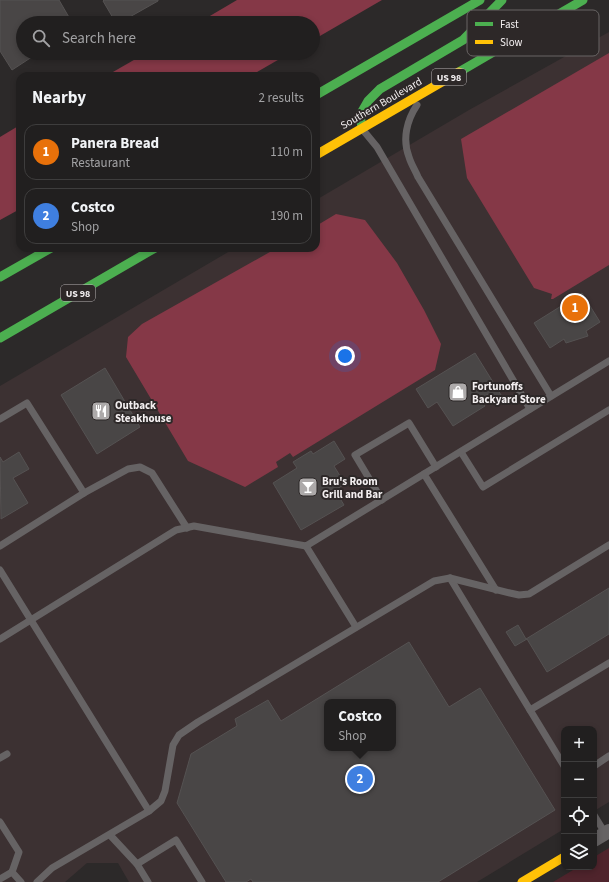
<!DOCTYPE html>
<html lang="en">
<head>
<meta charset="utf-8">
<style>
  body { margin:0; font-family:"Source Sans 3",sans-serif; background:#292728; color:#f1f3f6 }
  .controls { position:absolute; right:12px; bottom:12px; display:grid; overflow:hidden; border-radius:8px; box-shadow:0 2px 6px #0003 }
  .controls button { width:36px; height:36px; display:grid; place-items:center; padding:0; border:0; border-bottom:1px solid #3e3d3d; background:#211f1f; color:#f1f3f6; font:20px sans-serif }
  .you { position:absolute; left:345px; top:356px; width:14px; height:14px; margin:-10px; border:3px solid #fff; border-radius:50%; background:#1a73e8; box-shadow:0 0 0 6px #1a73e833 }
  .badge { display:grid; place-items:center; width:26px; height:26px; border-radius:50%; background:#ea580c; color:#fff; font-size:13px; font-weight:700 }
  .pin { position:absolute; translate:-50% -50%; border:2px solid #fff; box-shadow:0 1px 4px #0006 }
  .popup { position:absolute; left:324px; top:699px; width:72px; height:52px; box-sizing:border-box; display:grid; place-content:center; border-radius:8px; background:#211f1f; filter:drop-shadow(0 1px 3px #0005); font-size:13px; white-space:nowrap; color:#a2a2a4 }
  .popup b { font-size:15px; color:#f1f3f6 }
  .popup::after { content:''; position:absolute; left:50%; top:100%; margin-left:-8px; border:8px solid transparent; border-top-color:#211f1f }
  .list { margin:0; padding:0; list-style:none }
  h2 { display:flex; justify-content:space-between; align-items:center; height:52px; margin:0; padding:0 16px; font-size:17px }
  h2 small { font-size:13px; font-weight:400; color:#a2a2a4 }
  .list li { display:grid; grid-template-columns:26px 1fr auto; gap:12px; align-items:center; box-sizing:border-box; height:56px; margin:0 8px 8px; padding:0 8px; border:1px solid #3e3d3d; border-radius:12px }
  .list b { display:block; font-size:15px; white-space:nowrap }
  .list p { margin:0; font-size:13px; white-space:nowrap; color:#a2a2a4 }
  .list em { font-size:13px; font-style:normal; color:#a2a2a4 }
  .icon { flex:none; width:22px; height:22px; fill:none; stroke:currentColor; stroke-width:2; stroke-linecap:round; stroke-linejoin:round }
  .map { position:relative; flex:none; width:609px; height:882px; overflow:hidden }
  .search { position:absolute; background:#211f1f; box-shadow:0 2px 6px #0003; left:16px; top:16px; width:304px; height:44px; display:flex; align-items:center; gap:10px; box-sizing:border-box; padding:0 14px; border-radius:22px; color:#a2a2a4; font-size:15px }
  .panel { position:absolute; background:#211f1f; box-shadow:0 2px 6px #0003; left:16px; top:72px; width:304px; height:180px; border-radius:12px }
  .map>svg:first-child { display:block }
  .built { fill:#3c3132; fill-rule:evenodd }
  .green { fill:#4f242c }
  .water { fill:#853847 }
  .building { fill:#494646; stroke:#555252; fill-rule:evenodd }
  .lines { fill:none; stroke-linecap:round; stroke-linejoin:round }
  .lane { stroke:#666364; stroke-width:7 }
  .street { stroke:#666364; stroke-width:14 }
  .fast { stroke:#4caf50; stroke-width:9 }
  .slow { stroke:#ffc107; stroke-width:9 }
  .labels { text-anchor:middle; stroke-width:4; stroke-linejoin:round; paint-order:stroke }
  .shield { fill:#2d2828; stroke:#b8b3b4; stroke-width:1 }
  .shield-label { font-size:10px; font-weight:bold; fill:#f3eff0 }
  .street-label { font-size:11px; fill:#f3eff0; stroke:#2d2828 }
  .poi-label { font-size:11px; font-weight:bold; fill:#f3eff0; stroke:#2d2828; text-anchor:start }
  .key { fill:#2d2828; stroke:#686464; stroke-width:1 }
  .key-label { font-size:11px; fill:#f3eff0 }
</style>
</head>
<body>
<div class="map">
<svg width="609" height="882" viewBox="0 0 609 882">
  <rect width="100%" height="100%" fill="#2c2929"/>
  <path class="built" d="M609,32V802L594,811V729H564V829L477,882H129L118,863H87L65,882H0V386L235,248H316V200L469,110ZM327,702H393V748H327Z"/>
  <path class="green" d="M609,848V882H553L578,867H594V857Z"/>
  <g class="water">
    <path d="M237,0H382L313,40V23H198Z"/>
    <path d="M146,53H290L250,76H106Z"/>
    <path d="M609,53V265L553,299H551L552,294L534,288L467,178L461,139Z"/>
    <path d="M20,125V209L0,220V137Z"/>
    <path d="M336,214L365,220L397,263L424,310L441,344L435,370L293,457L290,453L276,462L278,467L245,487L188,461L126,357L128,337L142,324L277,248H316V226Z"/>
  </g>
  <g class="building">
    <path d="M0,0H59L70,19L63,23H23V53H38L12,70L0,51Z"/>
    <path d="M104,0H158V1L119,23H116L103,1Z"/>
    <path d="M582,293L600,322L586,331L588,336L566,343L564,339L550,348L534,323Z"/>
    <path d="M475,353L501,395L492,401L488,394L480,399L485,406L453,426L437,402L428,408L416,389Z"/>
    <path d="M105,368L140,427L97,454L61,395Z"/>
    <path d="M334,441L345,459L334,466L345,484L335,490L344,505L301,530L273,483L297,468L293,462L311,451L313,454Z"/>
    <path d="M19,452L29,469L13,478L28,503L1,519L0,457L3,462Z"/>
    <path d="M609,588V634L547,672L527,639L515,646L506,632L518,625L526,639Z"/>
    <path d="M409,642L449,707L480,688L555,810L438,882H253L251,879L246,882H226L177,803L191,754L237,726L235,719L268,700L281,721ZM327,702H393V748H327Z"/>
  </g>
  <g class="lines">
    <g class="lane">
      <path d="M417,105C407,120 402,139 409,157C411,164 415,170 418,177L551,396"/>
      <path d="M363,130L377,147L530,409"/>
      <path d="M0,419L27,403L84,493"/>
      <path d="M461,452L483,487L609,410"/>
      <path d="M424,474L496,590"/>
      <path d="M382,500L355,455L409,423L436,467"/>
      <path d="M0,546L84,493L128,469L140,467L152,473L187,528"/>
      <path d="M306,546L356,627"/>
      <path d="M0,570L149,811"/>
      <path d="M450,578L564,766"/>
      <path d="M0,639L176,530L194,526L306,546L609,361"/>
      <path d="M530,710L609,663"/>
      <path d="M0,758L7,754"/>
      <path d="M594,766L609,756"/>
      <path d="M594,815L605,833"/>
      <path d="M0,822L19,852L12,872"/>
      <path d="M110,835L137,864L148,882"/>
      <path d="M137,864L176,840L202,882"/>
      <path d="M0,879L12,872L21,882"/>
      <path d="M37,882L52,868L149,811L161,801L165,791L173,745L179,735L198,722L434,581L450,578L510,593L519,595L529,594L609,545"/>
    </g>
    <path class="street" d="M594,840L609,831"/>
    <g class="fast">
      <path d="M459,72L583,0"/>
      <path d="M316,95L480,0"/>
      <path d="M362,128L360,115L368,101L380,89L463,40L502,0"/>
      <path d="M0,277L51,248"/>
      <path d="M0,338L155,248"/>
    </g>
    <g class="slow">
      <path d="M316,155L459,72"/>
      <path d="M522,882L564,857"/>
    </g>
  </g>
  <defs>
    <symbol id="shop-square" viewBox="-11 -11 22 22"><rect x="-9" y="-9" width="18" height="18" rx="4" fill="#adaaaa" stroke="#2d2828"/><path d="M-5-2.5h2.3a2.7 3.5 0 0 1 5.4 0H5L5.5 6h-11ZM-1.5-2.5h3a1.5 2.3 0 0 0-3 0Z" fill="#fff"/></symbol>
    <symbol id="restaurant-square" viewBox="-11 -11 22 22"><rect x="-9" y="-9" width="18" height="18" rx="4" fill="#adaaaa" stroke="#2d2828"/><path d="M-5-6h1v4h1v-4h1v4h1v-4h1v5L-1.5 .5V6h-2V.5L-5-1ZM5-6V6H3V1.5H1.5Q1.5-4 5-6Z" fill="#fff"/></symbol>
    <symbol id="bar-square" viewBox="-11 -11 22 22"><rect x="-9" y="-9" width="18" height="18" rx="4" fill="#adaaaa" stroke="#2d2828"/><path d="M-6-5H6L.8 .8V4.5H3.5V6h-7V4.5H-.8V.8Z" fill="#fff"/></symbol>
  </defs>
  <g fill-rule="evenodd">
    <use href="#shop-square" x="447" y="381" width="22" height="22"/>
    <use href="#restaurant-square" x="90" y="400" width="22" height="22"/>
    <use href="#bar-square" x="297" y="476" width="22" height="22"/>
  </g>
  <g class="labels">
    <g class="shield">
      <rect x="432" y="69" width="34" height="16" rx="3"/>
      <rect x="61" y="285" width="34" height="16" rx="3"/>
    </g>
    <g class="shield-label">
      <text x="449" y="81">US 98</text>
      <text x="78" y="297">US 98</text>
    </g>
    <g class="street-label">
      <text transform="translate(381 103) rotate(-30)" y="4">Southern Boulevard</text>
    </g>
    <g class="poi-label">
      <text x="472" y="390">Fortunoffs<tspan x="472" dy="13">Backyard Store</tspan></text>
      <text x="115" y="409">Outback<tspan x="115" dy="13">Steakhouse</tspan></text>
      <text x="322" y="485">Bru's Room<tspan x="322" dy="13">Grill and Bar</tspan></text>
    </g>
  </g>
  <rect x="467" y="10" width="132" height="46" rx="6" class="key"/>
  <rect x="475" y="22" width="18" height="4" fill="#4caf50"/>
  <rect x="475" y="40" width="18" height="4" fill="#ffc107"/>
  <g class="key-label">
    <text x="500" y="28">Fast</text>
    <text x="500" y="46">Slow</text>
  </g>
</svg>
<div class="controls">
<button>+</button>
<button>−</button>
<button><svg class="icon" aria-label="locate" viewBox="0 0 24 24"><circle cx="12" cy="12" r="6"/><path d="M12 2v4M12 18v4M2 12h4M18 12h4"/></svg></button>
<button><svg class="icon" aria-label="layers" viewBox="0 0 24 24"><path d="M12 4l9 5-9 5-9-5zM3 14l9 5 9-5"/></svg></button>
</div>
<div class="you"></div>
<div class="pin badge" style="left:575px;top:308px;background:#e8710a">1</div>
<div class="pin badge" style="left:360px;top:779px;background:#3f7fe0">2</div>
<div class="popup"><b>Costco</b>Shop</div>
<div class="search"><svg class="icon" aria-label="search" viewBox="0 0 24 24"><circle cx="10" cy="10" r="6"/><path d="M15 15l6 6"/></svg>Search here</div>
<section class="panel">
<h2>Nearby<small>2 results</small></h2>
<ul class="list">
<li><span class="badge" style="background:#e8710a">1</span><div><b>Panera Bread</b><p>Restaurant</p></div><em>110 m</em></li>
<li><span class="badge" style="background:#3f7fe0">2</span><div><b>Costco</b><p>Shop</p></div><em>190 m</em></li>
</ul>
</section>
</div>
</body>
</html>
